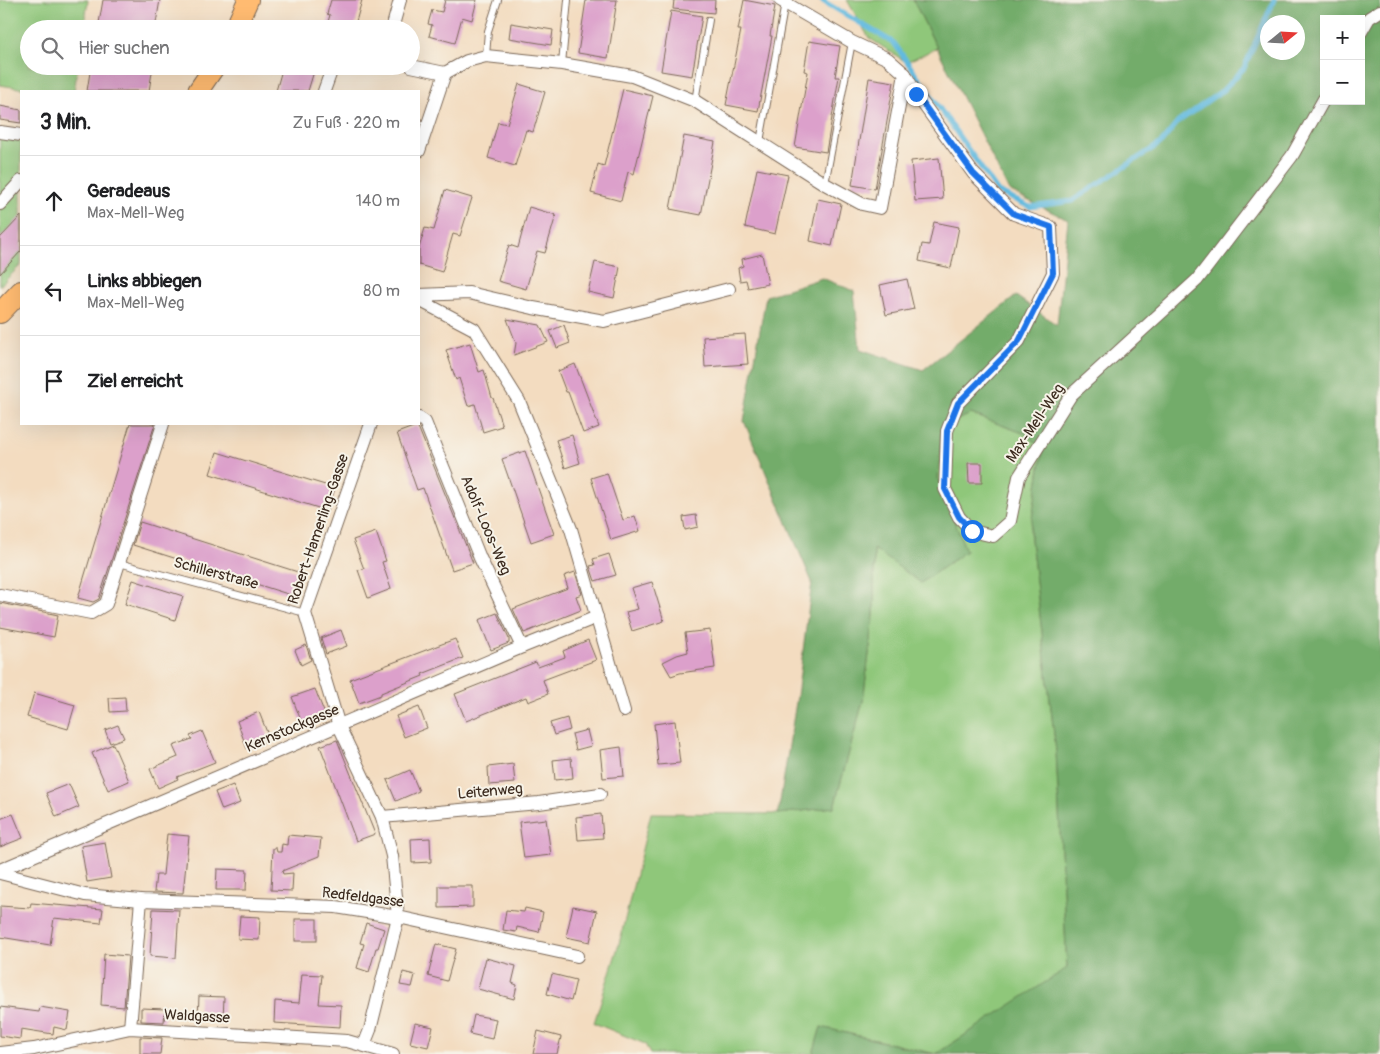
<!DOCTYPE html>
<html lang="de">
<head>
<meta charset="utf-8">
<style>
  body { margin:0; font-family:Pangolin,sans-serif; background:#f2f2f2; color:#202124 }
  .controls { position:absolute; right:15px; top:15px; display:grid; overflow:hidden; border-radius:0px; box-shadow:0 5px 20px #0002 }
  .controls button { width:45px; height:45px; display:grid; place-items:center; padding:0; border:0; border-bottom:1px solid #e0e0e0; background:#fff; color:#202124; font:25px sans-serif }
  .compass { position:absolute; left:1260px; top:15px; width:45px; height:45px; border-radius:50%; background:#fff; box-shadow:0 5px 20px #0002; rotate:72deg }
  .stop { position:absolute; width:15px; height:15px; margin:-11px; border:4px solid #1a73e8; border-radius:50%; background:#fff }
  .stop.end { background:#1a73e8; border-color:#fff; box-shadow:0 1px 5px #0008 }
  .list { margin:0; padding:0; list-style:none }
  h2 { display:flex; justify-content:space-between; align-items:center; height:65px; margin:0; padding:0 20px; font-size:21px }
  h2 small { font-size:16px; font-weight:400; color:#757577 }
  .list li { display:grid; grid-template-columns:32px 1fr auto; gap:15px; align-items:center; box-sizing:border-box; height:90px; padding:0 20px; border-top:1px solid #e0e0e0 }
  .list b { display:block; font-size:19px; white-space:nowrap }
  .list p { margin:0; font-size:16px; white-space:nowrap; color:#757577 }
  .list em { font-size:16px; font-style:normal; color:#757577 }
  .icon { flex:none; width:28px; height:28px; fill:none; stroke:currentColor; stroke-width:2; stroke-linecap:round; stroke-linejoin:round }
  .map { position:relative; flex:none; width:1380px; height:1054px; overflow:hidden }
  .search { position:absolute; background:#fff; box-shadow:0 5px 20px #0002; left:20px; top:20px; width:400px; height:55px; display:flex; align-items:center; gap:12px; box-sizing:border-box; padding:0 18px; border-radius:28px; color:#757577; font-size:19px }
  .panel { position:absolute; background:#fff; box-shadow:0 5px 20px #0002; left:20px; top:90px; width:400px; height:335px; border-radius:0px }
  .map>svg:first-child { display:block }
  .green { fill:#8fc77a; stroke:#65784c }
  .forest { fill:#73ac6a; stroke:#576b44; fill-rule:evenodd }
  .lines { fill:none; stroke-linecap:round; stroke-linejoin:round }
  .stream { stroke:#62badf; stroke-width:5 }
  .building { fill:#dca0cb }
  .lane-casing { stroke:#7b6857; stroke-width:8 }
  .street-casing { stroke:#7b6857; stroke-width:14 }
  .primary-casing { stroke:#7b6857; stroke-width:22 }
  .lane { stroke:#fff; stroke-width:6 }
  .street { stroke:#fff; stroke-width:12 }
  .primary { stroke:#ffbb71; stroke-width:20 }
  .route { stroke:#1a73e8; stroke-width:6 }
  .labels { text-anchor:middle; stroke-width:4; stroke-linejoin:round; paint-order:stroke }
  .street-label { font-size:15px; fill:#3b2a1e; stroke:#f7f3e8 }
</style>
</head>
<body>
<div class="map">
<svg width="1380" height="1054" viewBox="0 0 1380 1054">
  <rect width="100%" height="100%" fill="#f7f3e8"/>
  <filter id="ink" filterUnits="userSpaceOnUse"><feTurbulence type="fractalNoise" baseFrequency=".02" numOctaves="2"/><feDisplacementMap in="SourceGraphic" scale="10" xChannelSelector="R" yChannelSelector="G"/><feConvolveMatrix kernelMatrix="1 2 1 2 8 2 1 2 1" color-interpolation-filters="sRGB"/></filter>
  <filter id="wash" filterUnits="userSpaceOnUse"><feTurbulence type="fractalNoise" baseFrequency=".0096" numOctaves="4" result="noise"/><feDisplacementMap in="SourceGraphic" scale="20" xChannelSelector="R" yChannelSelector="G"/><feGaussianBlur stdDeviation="1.12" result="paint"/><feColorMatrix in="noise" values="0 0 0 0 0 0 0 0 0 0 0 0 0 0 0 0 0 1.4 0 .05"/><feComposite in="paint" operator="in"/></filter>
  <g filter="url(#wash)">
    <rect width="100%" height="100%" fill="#f3dcc0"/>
    <g class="green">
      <path d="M0,0H88L84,29H29V66H78L74,91H38L0,85Z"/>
      <path d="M847,0H913L937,48L906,62L869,38Z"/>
      <path d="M0,138L21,141V265L0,286Z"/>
      <path d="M971,414L1026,434L1043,449L1030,531L1056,751L1067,969L936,1054L821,1027L813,1054H650L645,1044L594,1023L619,944L651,813L778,814L834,807L863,701L874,615V549L966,551L938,479L942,426Z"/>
    </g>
    <g class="forest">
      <path d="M913,0H1380V1054H936L1067,968L1056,751L1030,531L1043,449L1026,434L971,414L942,426L938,479L966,551L921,583L874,549V615L863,701L834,807L778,814L797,696L812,582L744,421L766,296L822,278L854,291L860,349L923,370L1016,296L1057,325L1068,220L1009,191ZM1324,19H1361V101H1324ZM1268,22H1298V52H1268Z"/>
      <path d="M821,1027L934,1054H813Z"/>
    </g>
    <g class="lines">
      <path class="stream" d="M821,0L894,43L998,192L1030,207L1072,201L1161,143L1178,122L1223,90L1244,68L1274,0"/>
    </g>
    <g id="blocks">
      <g class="building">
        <path d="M103,0H160L155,29H98Z"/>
        <path d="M331,0H362L354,29H341L327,25L330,15L327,14Z"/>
        <path d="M445,0H477L472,20L462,17L455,43L429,36L432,25L428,24L432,10L442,12Z"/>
        <path d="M586,0H617L608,58L578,53Z"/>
        <path d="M674,0H715L714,13L673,9Z"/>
        <path d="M744,0L775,6L770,36H772L758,111L726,105L741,30H738Z"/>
        <path d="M671,11L702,16L692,76L661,71Z"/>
        <path d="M511,23L553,30L551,45L509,38Z"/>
        <path d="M809,41L840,46L835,77H839L826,152L795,147L808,72L804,71Z"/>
        <path d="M91,66H153L149,91H87Z"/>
        <path d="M283,66H308L315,68L308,91H276Z"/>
        <path d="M869,78L894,82L875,189L852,185Z"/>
        <path d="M519,84L545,92L533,132L526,130L515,166L488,158L498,122L507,124Z"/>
        <path d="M623,89L653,96L634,174L628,172L621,201L591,193L598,164L604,166Z"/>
        <path d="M0,106L21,110V123L0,120Z"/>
        <path d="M684,136L715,142L701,215L670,209Z"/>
        <path d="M939,158L943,199L915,201L911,161Z"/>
        <path d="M757,169L788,175L775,234L745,227Z"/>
        <path d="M445,190L472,198L460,236L453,234L442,272L419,265V248L425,228L434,230Z"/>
        <path d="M818,199L841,204L832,246L810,241Z"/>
        <path d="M529,207L556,215L545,253L537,251L526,289L498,281L509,245L518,248Z"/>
        <path d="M21,216V251L0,274V238Z"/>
        <path d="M934,222L959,227L951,268L919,261L922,244L929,245Z"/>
        <path d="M762,254L768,284L748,288L746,280L740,281L738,268L743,266L742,259Z"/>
        <path d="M595,262L620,267L614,298L588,292Z"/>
        <path d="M907,279L914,309L886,315L880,285Z"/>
        <path d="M507,319L540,325L548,342L514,355L516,343Z"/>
        <path d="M564,325L570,343L557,348L550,331Z"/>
        <path d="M745,334L748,364L705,367L703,337Z"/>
        <path d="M470,343L479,372L484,370L492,398H493L502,426L483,432L475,404L468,406L459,378L456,380L446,350Z"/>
        <path d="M575,364L599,427L583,433L568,392H566L558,371Z"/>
        <path d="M130,424H155L99,599L93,602L78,598Z"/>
        <path d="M416,426L418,427L473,563L452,570L423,488L417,490L397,433Z"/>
        <path d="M572,435L580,463L565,468L556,440Z"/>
        <path d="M525,451L554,534L531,542L502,459Z"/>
        <path d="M217,452L335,488L328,511L210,474Z"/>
        <path d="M968,463H982V483H969Z"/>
        <path d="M607,473L623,520L635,516L640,531L611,540L591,478Z"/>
        <path d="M696,515L698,527L685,530L683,517Z"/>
        <path d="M140,522L301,573L294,596L133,545Z"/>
        <path d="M376,532L386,561L382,562L391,589L368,598L358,570L364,569L353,540Z"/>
        <path d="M609,554L616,575L595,581L590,566L595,565L593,559Z"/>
        <path d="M575,572L582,594L576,596L581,610L524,633L513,609L568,588L564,576Z"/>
        <path d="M133,580L183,596L175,620L125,604Z"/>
        <path d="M652,582L664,621L632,631L626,612L638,609L631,588Z"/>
        <path d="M0,603L58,615L54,637L0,627Z"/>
        <path d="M497,613L509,639V643L491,650L479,620Z"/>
        <path d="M341,630L347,646L326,654L321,638Z"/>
        <path d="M710,630L715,668L680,673L671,676L663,662L677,655L688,652L685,633Z"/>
        <path d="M455,639L463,658L422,674L423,676L381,693V695L359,703L350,679Z"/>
        <path d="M588,640L596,660L543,680L548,694L528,702L526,697L466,721L455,694L536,662L538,667L565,657L563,651Z"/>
        <path d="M306,645L311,660L301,665L295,650Z"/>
        <path d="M315,689L326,717L303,726L292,697Z"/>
        <path d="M34,693L75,705L68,729L27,717Z"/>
        <path d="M125,697L126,711L110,712L109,698Z"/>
        <path d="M419,707L427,728L404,737L396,716Z"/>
        <path d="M259,712L270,740L247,749L237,721Z"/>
        <path d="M567,718L570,730L554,735L550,723Z"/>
        <path d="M675,721L680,763L658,765L654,724Z"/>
        <path d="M118,725L124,738L110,743L105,730Z"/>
        <path d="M587,730L591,746L576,750L572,734Z"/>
        <path d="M202,731L215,762L177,777L178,779L158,788L150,769L178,757L173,746L192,739L190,736Z"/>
        <path d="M337,740L375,834L356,841L320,746Z"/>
        <path d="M113,744L129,781L108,790L92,753Z"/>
        <path d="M621,747L624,776L603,778L600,750Z"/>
        <path d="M571,758L573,778L555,780L553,760Z"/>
        <path d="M513,764L515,783L489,785L488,767Z"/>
        <path d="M410,770L419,791L396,801L387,780Z"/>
        <path d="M69,784L79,807L56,817L46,793Z"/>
        <path d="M233,785L240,803L222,810L215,792Z"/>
        <path d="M13,814L23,838L0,847V819Z"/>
        <path d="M601,814L603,838L578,840L576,817Z"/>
        <path d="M546,819L551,855L524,858L519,822Z"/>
        <path d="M167,834L189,836L183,893L154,892L156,875H163Z"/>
        <path d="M288,835L321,838L319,856L282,871L283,874L293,873L292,891L271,890L273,848H276L277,852H281L282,844L287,845Z"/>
        <path d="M430,838L431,862L412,863L411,839Z"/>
        <path d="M105,842L111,878L87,882L81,846Z"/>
        <path d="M217,869L247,870L246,890H216Z"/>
        <path d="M439,886H473V907L439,908Z"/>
        <path d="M31,903L103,909L101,923L54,918L50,945L0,937V906L30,908Z"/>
        <path d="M573,906L597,911L590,942L566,937Z"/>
        <path d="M525,908L543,912L539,932L517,927L516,932L503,930L506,910L524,912Z"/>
        <path d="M153,909L179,910L176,958L150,956Z"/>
        <path d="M240,916L260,917L259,940L238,939Z"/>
        <rect x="295" y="919" width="22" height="22"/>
        <path d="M366,923L384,929L378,948H376L369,972L357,968L364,944L360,943Z"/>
        <path d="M436,944L456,949L447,981L428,976Z"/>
        <path d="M104,954L128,956L124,1007L101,1005Z"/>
        <path d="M486,958L516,966L512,983L517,985L514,999L478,989Z"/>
        <path d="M403,972L415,975L412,987L400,985Z"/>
        <path d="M302,974L322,975L319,1004L341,1005L340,1027L274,1023L275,1001L299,1003Z"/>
        <path d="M552,974L576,980L571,1001L547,994Z"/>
        <path d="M199,996L224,997L223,1020L198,1019Z"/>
        <path d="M0,1007L39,1012L40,1007L70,1012L67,1030L54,1027L53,1034L21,1029L20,1039L0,1036Z"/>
        <path d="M141,1008L165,1009L164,1022L141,1021Z"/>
        <path d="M474,1015L496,1019L492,1039L470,1034Z"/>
        <path d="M415,1023L433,1027L428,1047L410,1043Z"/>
        <path d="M538,1031L561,1037L557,1054H533Z"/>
        <path d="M140,1037L162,1038L160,1054H140Z"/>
      </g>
    </g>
  </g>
  <g filter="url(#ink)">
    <use href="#blocks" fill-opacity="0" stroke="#7b6857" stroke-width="1"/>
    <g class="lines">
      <defs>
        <g id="lane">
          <path d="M486,56L488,31L498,0"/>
          <path d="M562,64L568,0"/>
          <path d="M695,101L709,20"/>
          <path d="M760,142L785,3"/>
          <path d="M825,184L852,42"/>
          <path d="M119,563L305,613"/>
        </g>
        <g id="street">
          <path d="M780,0L852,42L888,59L905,74L916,94L973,173L1014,214L1051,227L1053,273L1019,341L958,403L947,431L945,489L959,517L972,531L993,536L1010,521L1019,477L1071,395L1197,280L1292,156L1324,99"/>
          <path d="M392,29L400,0"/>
          <path d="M1361,32L1369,18L1380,11"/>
          <path d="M411,66L445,73"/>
          <path d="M324,91L333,66"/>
          <path d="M0,132L21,135"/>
          <path d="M419,151L445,73L467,61L486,56L562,64L632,76L695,101L825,184L862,204L880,208L905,74"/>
          <path d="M0,204L21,181"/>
          <path d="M419,295L469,293L533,308L604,321L729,289"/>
          <path d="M419,300L474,329L519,401L571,529L624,711"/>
          <path d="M419,418L425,422L480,558L522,647"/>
          <path d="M0,595L91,613L106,604L163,424"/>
          <path d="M382,817L539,803L600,794"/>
          <path d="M0,870L522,647L597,617"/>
          <path d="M0,873L85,895L141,900L336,907L398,917L577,956"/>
          <path d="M130,1028L141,900"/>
          <path d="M364,1045L370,1030L398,917L392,856L382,817L339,726L305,613L371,424"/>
          <path d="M0,1053L34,1049L130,1028L347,1041L393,1054"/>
        </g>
        <g id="primary">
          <path d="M235,29L248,0"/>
          <path d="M198,91L215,66"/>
          <path d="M0,313L21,291"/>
        </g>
      </defs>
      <use href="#lane" class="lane-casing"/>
      <use href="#street" class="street-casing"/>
      <use href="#primary" class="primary-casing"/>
      <use href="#lane" class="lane"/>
      <use href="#street" class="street"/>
      <use href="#primary" class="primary"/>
    </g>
  </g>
  <g class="lines" filter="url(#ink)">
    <path class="route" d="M916,94L973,173L1014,214L1051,227L1053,273L1019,341L958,403L947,431L945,489L959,517L972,531"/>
  </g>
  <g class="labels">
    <g class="street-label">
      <text transform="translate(1035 423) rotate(-56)" y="5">Max-Mell-Weg</text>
      <text transform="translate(486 525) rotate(67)" y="5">Adolf-Loos-Weg</text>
      <text transform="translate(318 529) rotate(-71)" y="5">Robert-Hamerling-Gasse</text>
      <text transform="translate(216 573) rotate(15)" y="5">Schillerstraße</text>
      <text transform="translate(292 728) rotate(-23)" y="5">Kernstockgasse</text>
      <text transform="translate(490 791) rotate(-5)" y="5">Leitenweg</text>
      <text transform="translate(363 897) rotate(7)" y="5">Redfeldgasse</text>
      <text transform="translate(197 1016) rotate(3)" y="5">Waldgasse</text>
    </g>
  </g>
</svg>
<div class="controls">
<button>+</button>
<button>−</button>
</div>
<svg class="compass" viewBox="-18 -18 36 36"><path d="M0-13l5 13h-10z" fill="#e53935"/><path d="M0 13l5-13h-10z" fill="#757577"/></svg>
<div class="stop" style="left:972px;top:531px"></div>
<div class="stop end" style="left:916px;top:94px"></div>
<div class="search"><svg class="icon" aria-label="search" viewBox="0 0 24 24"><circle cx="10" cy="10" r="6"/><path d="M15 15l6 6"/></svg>Hier suchen</div>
<section class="panel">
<h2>3 Min.<small>Zu Fuß · 220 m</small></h2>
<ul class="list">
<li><svg class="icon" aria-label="ahead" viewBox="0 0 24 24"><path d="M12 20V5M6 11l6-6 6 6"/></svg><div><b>Geradeaus</b><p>Max-Mell-Weg</p></div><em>140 m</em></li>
<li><svg class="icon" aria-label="left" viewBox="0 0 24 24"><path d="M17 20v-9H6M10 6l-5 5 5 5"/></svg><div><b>Links abbiegen</b><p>Max-Mell-Weg</p></div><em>80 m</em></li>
<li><svg class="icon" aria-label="arrive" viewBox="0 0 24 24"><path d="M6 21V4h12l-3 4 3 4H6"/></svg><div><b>Ziel erreicht</b></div></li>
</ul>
</section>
</div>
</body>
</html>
